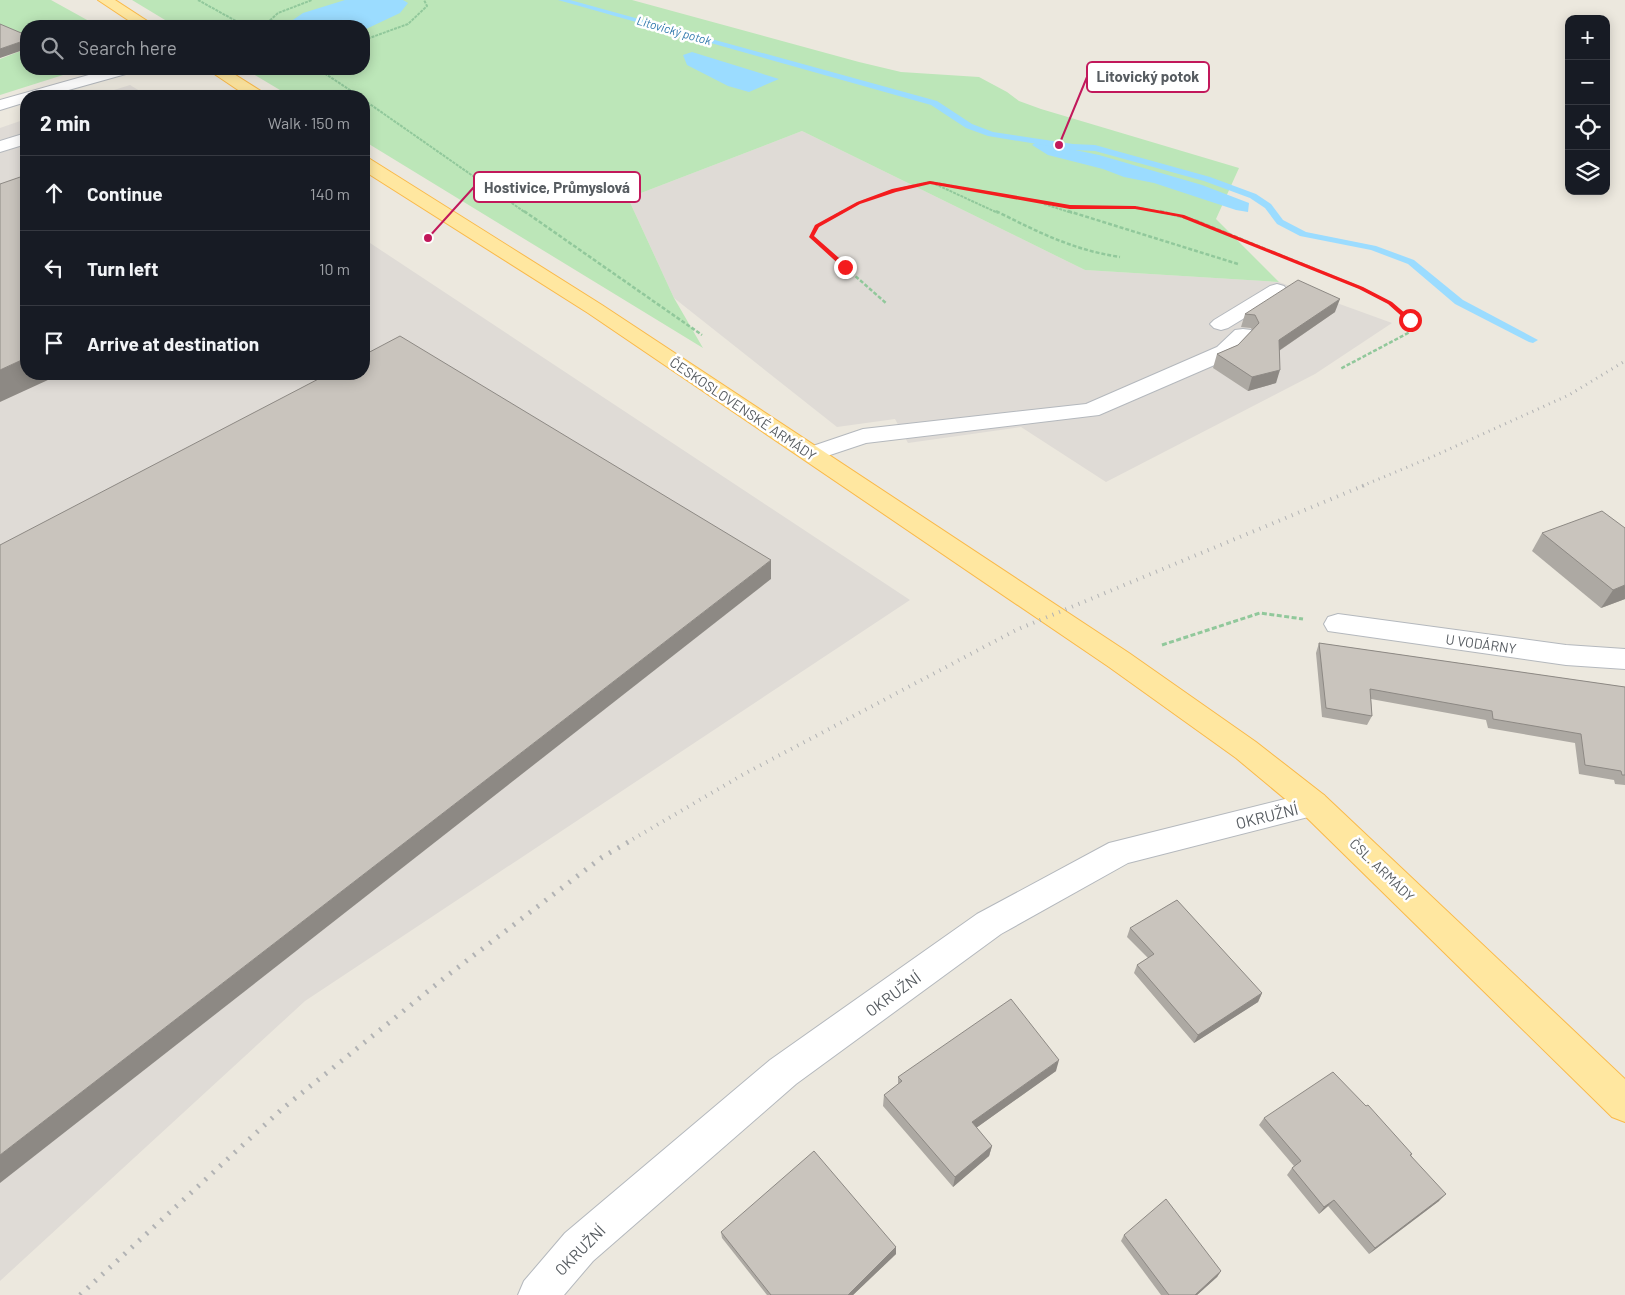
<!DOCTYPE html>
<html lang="en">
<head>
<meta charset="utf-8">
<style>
  body { margin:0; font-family:Barlow,sans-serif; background:#242831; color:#f1f3f6 }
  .controls { position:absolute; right:15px; top:15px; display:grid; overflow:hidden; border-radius:10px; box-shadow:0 2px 12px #0003 }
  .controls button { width:45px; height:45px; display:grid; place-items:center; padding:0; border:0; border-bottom:1px solid #363941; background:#171b24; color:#f1f3f6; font:25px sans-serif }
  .stop { position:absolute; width:15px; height:15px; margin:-11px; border:4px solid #f41c1e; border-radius:50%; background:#fff }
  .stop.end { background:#f41c1e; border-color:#fff; box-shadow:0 1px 5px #0008 }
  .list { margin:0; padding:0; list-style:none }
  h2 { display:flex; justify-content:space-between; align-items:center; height:65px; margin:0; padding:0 20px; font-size:21px }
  h2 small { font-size:16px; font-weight:400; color:#9ea1a6 }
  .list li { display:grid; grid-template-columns:32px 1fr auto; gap:15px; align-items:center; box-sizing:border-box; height:75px; padding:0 20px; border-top:1px solid #363941 }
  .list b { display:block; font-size:19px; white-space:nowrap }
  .list em { font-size:16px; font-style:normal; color:#9ea1a6 }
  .icon { flex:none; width:28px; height:28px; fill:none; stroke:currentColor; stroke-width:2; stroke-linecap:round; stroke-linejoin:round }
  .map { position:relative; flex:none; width:1625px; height:1295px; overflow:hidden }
  .search { position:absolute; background:#171b24; box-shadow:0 2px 12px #0003; left:20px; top:20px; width:350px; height:55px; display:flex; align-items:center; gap:12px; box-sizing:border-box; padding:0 18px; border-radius:20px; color:#9ea1a6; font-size:19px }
  .panel { position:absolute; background:#171b24; box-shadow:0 2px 12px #0003; left:20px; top:90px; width:350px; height:290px; border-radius:20px }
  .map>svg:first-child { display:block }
  .industrial { fill:#dfdbd6 }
  .green { fill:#bce6b8 }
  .water { fill:#9bdcff }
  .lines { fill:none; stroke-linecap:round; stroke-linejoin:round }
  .stream { fill:#9bdcff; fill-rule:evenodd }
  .minor-casing { stroke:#b4b8bd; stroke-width:2 }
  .major-casing { stroke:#fab949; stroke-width:2 }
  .path-far2 { stroke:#91c89b; stroke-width:2; stroke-dasharray:3 1; stroke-linecap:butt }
  .path-far1 { stroke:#91c89b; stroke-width:2.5; stroke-dasharray:4 2; stroke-linecap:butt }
  .path { stroke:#91c89b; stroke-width:3; stroke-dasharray:5 2.5; stroke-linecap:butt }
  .minor { fill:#fff; fill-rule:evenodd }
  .major { fill:#ffe7a0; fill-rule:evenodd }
  .rail-far2 { stroke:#b2b3b4; stroke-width:3; stroke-dasharray:1 5; stroke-linecap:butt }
  .rail-far1 { stroke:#b2b3b4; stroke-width:4; stroke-dasharray:1 6; stroke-linecap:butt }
  .rail { stroke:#b2b3b4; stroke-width:5; stroke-dasharray:2 8; stroke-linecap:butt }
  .wall { fill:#ada9a3 }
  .shaded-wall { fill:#8d8984 }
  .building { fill:#c9c4bd; stroke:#8d8984 }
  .route { fill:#f41c1e }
  .labels { text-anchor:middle; stroke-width:5; stroke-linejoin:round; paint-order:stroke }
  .far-water-label { font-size:12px; font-style:italic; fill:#3179ad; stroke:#fff }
  .street-label { font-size:14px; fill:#575c61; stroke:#fff }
  .near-street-label { font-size:16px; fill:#575c61; stroke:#fff }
  .leader { fill:none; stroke:#c2185b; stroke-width:2 }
  .callout-dot { fill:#c2185b; stroke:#fff; stroke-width:2 }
  .callout { fill:#fff; stroke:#c2185b; stroke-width:2 }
  .callout-label { font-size:15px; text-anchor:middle; font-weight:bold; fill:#575c61 }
</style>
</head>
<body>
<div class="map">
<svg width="1625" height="1295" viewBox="0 0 1625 1295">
  <rect width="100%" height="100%" fill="#ece8de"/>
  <g class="industrial">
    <path d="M130,85L148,96H95Z"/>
    <path d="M26,119V374H364V239L910,600L305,1001L0,1281V128Z"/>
    <path d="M802,131L1085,270L1279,282L1392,323L1315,374L1106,482L1021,427L908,443L895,419L837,427L674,298L628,198Z"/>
  </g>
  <g class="green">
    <path d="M0,0H51L98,26H26V41L0,30Z"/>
    <path d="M132,0H632L859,62L901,72L979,77L1007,92L1019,101L1041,109L1239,168L1216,219L1279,282L1085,270L802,131L628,198L674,298L703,348L364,141V96H290L245,69H364V26H175Z"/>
    <path d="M26,49V69H82L0,95V59Z"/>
  </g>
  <g class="water">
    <path d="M345,0H403L408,3L400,13L364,30V26H289L287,24L303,13Z"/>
    <path d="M692,52L779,79L749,92L728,86L687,65L683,55Z"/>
    <path d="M1037,142L1099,155L1202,185L1249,203L1248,212L1236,210L1154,183L1124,177L1103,169L1048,155L1032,145Z"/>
  </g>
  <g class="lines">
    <path class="stream" d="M558,0H570L937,101L972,124L993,132L1073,144L1095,145L1210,177L1256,194L1271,204L1283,220L1306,232L1376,246L1414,260L1463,300L1538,340L1533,343L1529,342L1455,304L1408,264L1371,250L1300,236L1277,224L1265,208L1250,198L1204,181L1095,151L1073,150L988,136L966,128L931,105Z"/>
    <defs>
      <g id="minor">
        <path d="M110,69H135L133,72L47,96H26V102L0,110V100Z"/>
        <path d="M26,133V144L0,152V141Z"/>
        <path d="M1277,284L1284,286L1287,290L1284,294L1228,328L1221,330L1214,328L1210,324L1214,320L1270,286Z"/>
        <path d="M1243,329L1251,330L1254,335L1233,357L1099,415L866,443L812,461L804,459L800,454L804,449L863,429L1086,404L1217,347L1235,330Z"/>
        <path d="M1338,614L1566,645L1625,649V669L1566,665L1328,631L1324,624L1328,617Z"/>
        <path d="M1313,792L1324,795L1328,804L1324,813L1128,863L1001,934L796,1084L593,1261L564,1295H518L524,1281L565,1233L770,1060L977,914L1109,843Z"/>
      </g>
      <g id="major">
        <path d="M98,0H115L155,26H137Z"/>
        <path d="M207,69H226L264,93L266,96H247Z"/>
        <path d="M364,158L370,159L602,305L1129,653L1256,742L1324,795L1625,1079V1122L1612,1117L1302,813L1236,758L1109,667L588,313L364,171Z"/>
      </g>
    </defs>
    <use href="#minor" class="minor-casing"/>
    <use href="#major" class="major-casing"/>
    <g class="path-far2">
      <path d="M198,0L245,26"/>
      <path d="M264,26L278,13L312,0"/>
      <path d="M364,40L408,24L427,6L424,0"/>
      <path d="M318,69L359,96"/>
      <path d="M364,100L526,213"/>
      <path d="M935,184L998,213"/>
      <path d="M1044,204L1072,213"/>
      <path d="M841,213L858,203L894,190L930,182L1070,207H1135L1165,213"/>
    </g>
    <g class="path-far1">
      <path d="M524,211L702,335"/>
      <path d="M843,211L817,226L811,237L887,304"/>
      <path d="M996,211C1038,232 1073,250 1120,257"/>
      <path d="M1068,211L1238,264"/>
      <path d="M1160,211L1197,221L1361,288L1390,303L1410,320V332L1340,369"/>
    </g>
    <path class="path" d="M1162,645L1260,613L1303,619"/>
    <use href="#minor" class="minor"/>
    <use href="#major" class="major"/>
    <path class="rail-far2" d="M1362,486L1434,456L1569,395L1625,361"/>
    <path class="rail-far1" d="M633,839L744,774L1016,630L1365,485"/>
    <path class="rail" d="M80,1295L282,1109L448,975L601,858L635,838"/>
  </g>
  <g class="wall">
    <path d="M1335,312L1279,351L1276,383L1248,391L1213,368L1217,354L1238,345L1252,330L1251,328L1241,327L1245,314Z"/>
    <path d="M1625,528V599L1601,608L1532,551L1542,533Z"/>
    <path d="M1319,643L1625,687V785L1615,784L1614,780L1579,774L1575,743L1488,728L1486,720L1371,699L1372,716L1367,725L1322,717L1316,653Z"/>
    <path d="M1130,928L1262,993L1258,1002L1194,1043L1134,973L1137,965L1148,958L1127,937Z"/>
    <path d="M1056,1071L976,1128L992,1146L989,1156L953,1187L883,1106L884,1095L898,1085V1077Z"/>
    <path d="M1264,1118L1412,1154L1411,1155L1439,1201L1369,1254L1328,1206L1319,1214L1287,1175L1292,1168L1294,1166L1259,1125Z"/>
    <path d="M721,1232L896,1247V1254L853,1295H767L722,1238Z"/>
    <path d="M1124,1235L1221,1271L1217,1277L1197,1295H1161L1121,1241Z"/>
  </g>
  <g class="shaded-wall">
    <path d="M26,40V49L0,58V49Z"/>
    <path d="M1340,299L1335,312L1274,354L1279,340Z"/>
    <path d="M26,358V374H61L0,402V370Z"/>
    <path d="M1280,370L1276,383L1248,391L1252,377Z"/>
    <path d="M771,560V579L0,1183V1155Z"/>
    <path d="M1625,585V599L1601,608L1613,590Z"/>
    <path d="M1262,993L1258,1002L1194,1043L1198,1035Z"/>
    <path d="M1059,1060L1056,1071L969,1133L972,1122Z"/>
    <path d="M992,1146L989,1156L953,1187L955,1177Z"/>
    <path d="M1446,1194L1439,1201L1369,1254L1375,1248Z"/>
    <path d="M1334,1200L1328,1206L1319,1214L1324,1207Z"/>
    <path d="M896,1247V1254L853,1295H848Z"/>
    <path d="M1221,1271L1217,1277L1197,1295H1195Z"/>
  </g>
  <g class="building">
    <path d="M0,24L26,35V40L0,49Z"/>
    <path d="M26,175V358L0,370V184Z"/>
    <path d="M1298,280L1340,299L1279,340L1280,370L1252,377L1217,354L1238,345L1259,323L1255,315L1245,314Z"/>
    <path d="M400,336L771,560L0,1155V545L328,374H364V355Z"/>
    <path d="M1602,511L1625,528V585L1613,590L1542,533Z"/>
    <path d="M1319,643L1625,687V775H1622L1621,771L1585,765L1581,734L1493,719L1492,711L1370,689L1372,716L1326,708Z"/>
    <path d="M1177,900L1262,993L1198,1035L1137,965L1154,954L1130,928Z"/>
    <path d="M1011,999L1059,1060L972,1122L992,1146L955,1177L884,1095L902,1081L898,1077Z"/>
    <path d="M1333,1072L1366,1106L1368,1105L1412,1154L1410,1155L1446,1194L1375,1248L1334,1200L1324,1207L1292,1168L1301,1161L1264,1118Z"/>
    <path d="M814,1151L896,1247L848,1295H771L721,1232Z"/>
    <path d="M1166,1199L1221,1271L1195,1295H1169L1124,1235Z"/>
  </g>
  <path class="route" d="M930,181L1070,205L1135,206L1184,215L1363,287L1392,302L1413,320L1407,321L1388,304L1359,289L1180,217L1135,209H1070L930,184L896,192L860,204L819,227L814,236L847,265V268H843L809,237L815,225L857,202L892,189Z"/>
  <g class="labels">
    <g class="far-water-label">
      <text transform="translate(674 31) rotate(16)" y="4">Litovický potok</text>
    </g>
    <g class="street-label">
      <text transform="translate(743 409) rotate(34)" y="5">ČESKOSLOVENSKÉ ARMÁDY</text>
      <text transform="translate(1481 644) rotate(8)" y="5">U VODÁRNY</text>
      <text transform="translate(1382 870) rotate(44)" y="5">ČSL. ARMÁDY</text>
    </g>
    <g class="near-street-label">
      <text transform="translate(1267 816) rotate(-14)" y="6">OKRUŽNÍ</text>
      <text transform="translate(893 994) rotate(-36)" y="6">OKRUŽNÍ</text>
      <text transform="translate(580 1250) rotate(-45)" y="6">OKRUŽNÍ</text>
    </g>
  </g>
  <path class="leader" d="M1059 145L1087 77M428 238L474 187"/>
  <g class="callout-dot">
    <circle cx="1059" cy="145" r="5"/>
    <circle cx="428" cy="238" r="5"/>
  </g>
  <g class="callout">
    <rect x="1087" y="62" width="122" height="30" rx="5"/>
    <rect x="474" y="172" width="166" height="30" rx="5"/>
  </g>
  <g class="callout-label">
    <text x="1148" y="82">Litovický potok</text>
    <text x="557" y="193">Hostivice, Průmyslová</text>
  </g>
</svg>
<div class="controls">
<button>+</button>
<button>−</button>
<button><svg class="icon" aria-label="locate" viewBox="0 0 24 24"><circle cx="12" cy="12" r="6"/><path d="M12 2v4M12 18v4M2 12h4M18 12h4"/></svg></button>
<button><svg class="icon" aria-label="layers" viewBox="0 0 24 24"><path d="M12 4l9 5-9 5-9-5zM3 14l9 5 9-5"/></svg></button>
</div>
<div class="stop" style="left:1410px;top:320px"></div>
<div class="stop end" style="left:845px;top:267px"></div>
<div class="search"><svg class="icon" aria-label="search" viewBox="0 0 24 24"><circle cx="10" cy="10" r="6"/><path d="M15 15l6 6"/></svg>Search here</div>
<section class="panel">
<h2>2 min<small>Walk · 150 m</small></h2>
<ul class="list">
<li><svg class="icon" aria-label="ahead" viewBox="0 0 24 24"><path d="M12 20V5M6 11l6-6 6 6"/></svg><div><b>Continue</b></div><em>140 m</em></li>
<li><svg class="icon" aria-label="left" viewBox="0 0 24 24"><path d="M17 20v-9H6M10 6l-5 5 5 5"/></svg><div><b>Turn left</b></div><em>10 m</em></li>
<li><svg class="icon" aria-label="arrive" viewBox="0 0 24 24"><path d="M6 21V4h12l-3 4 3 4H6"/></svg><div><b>Arrive at destination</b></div></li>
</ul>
</section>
</div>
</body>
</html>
